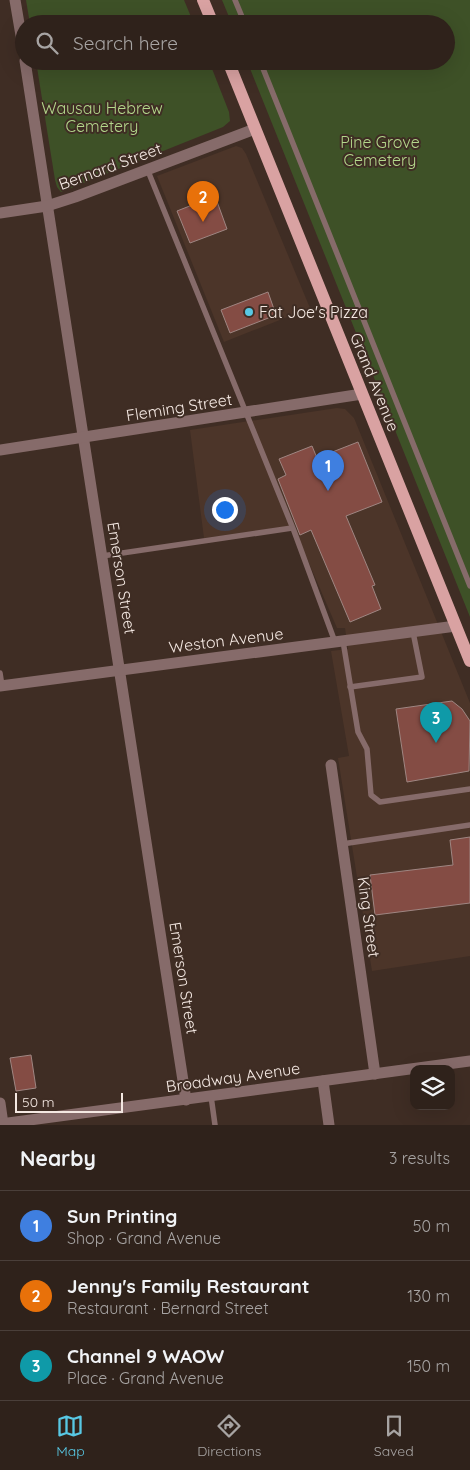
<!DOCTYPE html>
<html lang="en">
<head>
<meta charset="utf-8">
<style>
  body { margin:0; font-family:Quicksand,sans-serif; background:#372a24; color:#f1f3f6 }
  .controls { position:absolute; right:15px; bottom:15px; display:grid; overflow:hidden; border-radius:10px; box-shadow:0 5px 20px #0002 }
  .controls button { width:45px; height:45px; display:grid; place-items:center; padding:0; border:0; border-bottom:1px solid #4a3f3a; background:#2f221b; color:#f1f3f6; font:25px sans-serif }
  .scale { position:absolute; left:15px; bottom:12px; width:108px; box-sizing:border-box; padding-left:5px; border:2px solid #f4e8e2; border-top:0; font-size:14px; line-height:18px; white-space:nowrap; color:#f4e8e2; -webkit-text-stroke:4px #3f2d24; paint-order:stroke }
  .you { position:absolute; left:224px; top:509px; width:18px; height:18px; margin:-12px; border:4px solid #fff; border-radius:50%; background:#1a73e8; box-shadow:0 0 0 8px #1a73e833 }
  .badge { display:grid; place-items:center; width:32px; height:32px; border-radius:50%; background:#58c8e4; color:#fff; font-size:16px; font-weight:700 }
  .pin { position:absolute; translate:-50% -41px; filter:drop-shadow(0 1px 2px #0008) }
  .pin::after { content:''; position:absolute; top:26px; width:18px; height:15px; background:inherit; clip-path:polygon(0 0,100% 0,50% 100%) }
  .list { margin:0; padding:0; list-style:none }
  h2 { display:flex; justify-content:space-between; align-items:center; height:65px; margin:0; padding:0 20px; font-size:21px }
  h2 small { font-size:16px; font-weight:400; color:#a7a4a3 }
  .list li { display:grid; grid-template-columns:32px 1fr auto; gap:15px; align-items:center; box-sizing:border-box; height:70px; padding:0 20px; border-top:1px solid #4a3f3a }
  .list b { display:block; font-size:19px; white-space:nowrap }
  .list p { margin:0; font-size:16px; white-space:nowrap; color:#a7a4a3 }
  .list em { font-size:16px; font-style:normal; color:#a7a4a3 }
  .icon { flex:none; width:28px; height:28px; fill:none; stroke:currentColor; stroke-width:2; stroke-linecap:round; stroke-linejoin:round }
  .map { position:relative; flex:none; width:470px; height:1125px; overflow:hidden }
  .search { position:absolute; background:#2f221b; box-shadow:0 5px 20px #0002; left:15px; right:15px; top:15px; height:55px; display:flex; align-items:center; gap:12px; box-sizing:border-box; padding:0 18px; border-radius:28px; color:#a7a4a3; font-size:19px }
  .sheet { height:275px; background:#2f221b }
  nav { display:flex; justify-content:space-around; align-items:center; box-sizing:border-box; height:70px; border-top:1px solid #4a3f3a; background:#2f221b; font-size:14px; color:#a7a4a3 }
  nav a { display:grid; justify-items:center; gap:2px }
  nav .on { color:#58c8e4 }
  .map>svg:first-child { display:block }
  .built { fill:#4c3529 }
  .green { fill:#3e5127 }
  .building { fill:#844c44; stroke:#9f8682 }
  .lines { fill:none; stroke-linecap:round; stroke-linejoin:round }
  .lane { stroke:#866b6a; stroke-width:5.5 }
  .street { stroke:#866b6a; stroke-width:11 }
  .primary { stroke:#d9a2a2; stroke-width:12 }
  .poi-dot { fill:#58c8e4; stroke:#3f2d24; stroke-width:2 }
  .labels { text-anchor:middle; stroke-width:4; stroke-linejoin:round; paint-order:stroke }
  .park-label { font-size:16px; fill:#b3d78b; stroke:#3f2d24 }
  .street-label { font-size:16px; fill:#f4e8e2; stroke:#3f2d24 }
  .poi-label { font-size:16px; fill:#f4e8e2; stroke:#3f2d24; text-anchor:start }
</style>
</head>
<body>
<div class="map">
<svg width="470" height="1125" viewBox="0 0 470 1125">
  <rect width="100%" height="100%" fill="#3f2d24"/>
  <g class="built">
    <path d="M236,146L242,148L246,154L310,308L224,342L157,176Z"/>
    <path d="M337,408L345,409L354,418L470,703V956L372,971L338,758L349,756L331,651L348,649L345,628H337L293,526L204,538L190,430Z"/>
  </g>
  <g class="green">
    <path d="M26,0H184L194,24H30Z"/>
    <path d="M222,0H470V617L247,61H446V24H232Z"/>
    <path d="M36,61H209L229,112L230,121L223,127L61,192L57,187L55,180Z"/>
  </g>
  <g class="building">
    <path d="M215,196L227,229L190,243L177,211Z"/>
    <path d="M268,292L276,315L230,333L221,310Z"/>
    <path d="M358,442L382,502L346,516L375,585L372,586L381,609L350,622L311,530L300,535L278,479L286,475L279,459L312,446L317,458Z"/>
    <path d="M452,701L462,709L470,721L469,771L407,782L396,709Z"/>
    <path d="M470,837V903L375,915L370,875L453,865L450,840Z"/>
    <path d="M31,1055L36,1088L16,1091L10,1058Z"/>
  </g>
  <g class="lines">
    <g class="lane">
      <path d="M235,0L245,24"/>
      <path d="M260,61L470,586"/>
      <path d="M148,171L294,531L335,642"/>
      <path d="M102,556L292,528"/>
      <path d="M343,641L358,732L367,749L371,795L380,802L470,789"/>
      <path d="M0,673L2,686"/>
      <path d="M350,687L422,677L413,632"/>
      <path d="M342,844L470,825"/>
      <path d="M211,1096L215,1125"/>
    </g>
    <g class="street">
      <path d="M15,0L24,53"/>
      <path d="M25,61L186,1100"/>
      <path d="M0,213L47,206L75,197L255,129"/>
      <path d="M0,450L362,394"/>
      <path d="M0,686L456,626"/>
      <path d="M331,765L375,1074"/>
      <path d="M323,1081L329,1125"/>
      <path d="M0,1103L3,1124"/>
      <path d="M0,1124L470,1061"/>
    </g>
    <g class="primary">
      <path d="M203,0L213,24"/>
      <path d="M228,61L470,661"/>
    </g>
  </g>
  <circle class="poi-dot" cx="249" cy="312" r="5"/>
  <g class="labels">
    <g class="park-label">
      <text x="102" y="114">Wausau Hebrew<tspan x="102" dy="18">Cemetery</tspan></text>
      <text x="380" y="148">Pine Grove<tspan x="380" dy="18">Cemetery</tspan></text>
    </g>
    <g class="street-label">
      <text transform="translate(110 166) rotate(-20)" y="6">Bernard Street</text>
      <text transform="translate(375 382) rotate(68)" y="6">Grand Avenue</text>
      <text transform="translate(179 407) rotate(-9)" y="6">Fleming Street</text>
      <text transform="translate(122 578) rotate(81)" y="6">Emerson Street</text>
      <text transform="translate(226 640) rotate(-7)" y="6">Weston Avenue</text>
      <text transform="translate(369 917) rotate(82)" y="6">King Street</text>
      <text transform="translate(184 978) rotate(81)" y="6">Emerson Street</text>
      <text transform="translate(233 1077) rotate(-8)" y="6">Broadway Avenue</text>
    </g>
    <g class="poi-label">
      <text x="259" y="318">Fat Joe's Pizza</text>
    </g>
  </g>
</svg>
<div class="controls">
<button><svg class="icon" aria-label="layers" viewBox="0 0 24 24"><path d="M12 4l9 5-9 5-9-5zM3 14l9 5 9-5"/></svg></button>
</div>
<div class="scale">50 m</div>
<div class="you"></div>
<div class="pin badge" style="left:328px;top:491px;background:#3f7fe0">1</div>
<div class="pin badge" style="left:203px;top:222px;background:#e8710a">2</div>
<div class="pin badge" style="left:436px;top:743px;background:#0f9aa8">3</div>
<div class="search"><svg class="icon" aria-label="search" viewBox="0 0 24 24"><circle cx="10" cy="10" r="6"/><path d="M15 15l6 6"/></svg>Search here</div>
</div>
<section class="sheet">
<h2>Nearby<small>3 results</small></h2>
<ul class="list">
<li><span class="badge" style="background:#3f7fe0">1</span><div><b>Sun Printing</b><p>Shop · Grand Avenue</p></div><em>50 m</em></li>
<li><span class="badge" style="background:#e8710a">2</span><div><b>Jenny's Family Restaurant</b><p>Restaurant · Bernard Street</p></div><em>130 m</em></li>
<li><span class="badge" style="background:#0f9aa8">3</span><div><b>Channel 9 WAOW</b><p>Place · Grand Avenue</p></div><em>150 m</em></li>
</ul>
</section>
<nav>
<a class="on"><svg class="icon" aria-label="map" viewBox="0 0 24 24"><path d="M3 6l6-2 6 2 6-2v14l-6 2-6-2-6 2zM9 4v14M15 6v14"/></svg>Map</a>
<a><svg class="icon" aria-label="directions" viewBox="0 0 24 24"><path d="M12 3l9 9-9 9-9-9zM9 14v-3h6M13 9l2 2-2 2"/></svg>Directions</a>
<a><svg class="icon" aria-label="saved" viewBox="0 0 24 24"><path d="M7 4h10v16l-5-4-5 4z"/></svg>Saved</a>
</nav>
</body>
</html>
